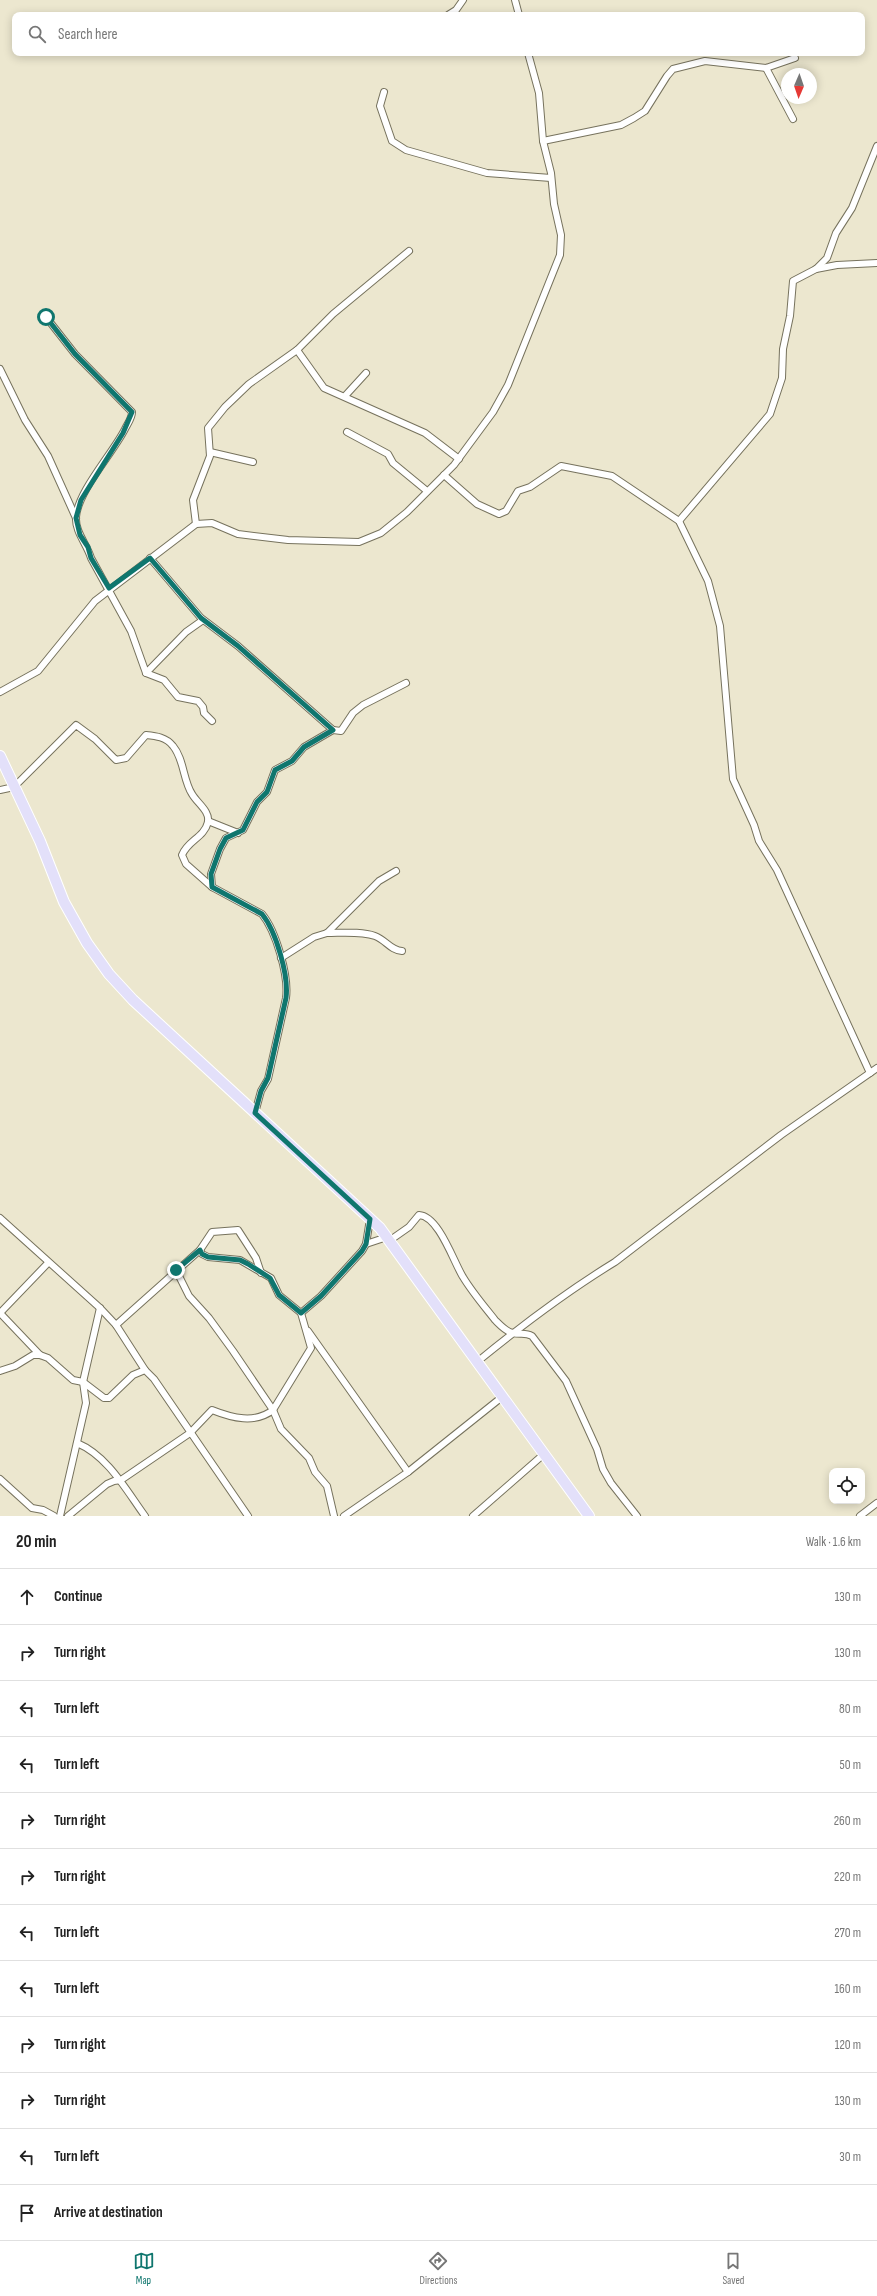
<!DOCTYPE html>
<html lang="en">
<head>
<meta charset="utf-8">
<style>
  body { margin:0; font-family:"Sofia Sans Condensed",sans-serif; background:#f2f2f2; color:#222 }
  .controls { position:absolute; right:12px; bottom:12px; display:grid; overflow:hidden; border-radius:8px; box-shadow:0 2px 10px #0003 }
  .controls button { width:36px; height:36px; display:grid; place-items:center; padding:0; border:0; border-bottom:1px solid #e0e0e0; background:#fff; color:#222; font:20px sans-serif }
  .compass { position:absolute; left:781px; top:68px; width:36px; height:36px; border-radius:50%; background:#fff; box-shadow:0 2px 10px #0003; rotate:182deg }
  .stop { position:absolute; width:12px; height:12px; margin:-9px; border:3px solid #0f766e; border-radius:50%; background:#fff }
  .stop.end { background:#0f766e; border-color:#fff; box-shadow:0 1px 4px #0008 }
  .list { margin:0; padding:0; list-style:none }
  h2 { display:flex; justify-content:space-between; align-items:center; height:52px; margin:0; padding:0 16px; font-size:17px }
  h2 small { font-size:13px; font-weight:400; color:#767676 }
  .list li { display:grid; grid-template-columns:26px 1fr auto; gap:12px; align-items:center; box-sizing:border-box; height:56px; padding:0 16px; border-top:1px solid #e0e0e0 }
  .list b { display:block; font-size:15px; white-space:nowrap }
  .list em { font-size:13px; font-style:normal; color:#767676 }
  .icon { flex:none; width:22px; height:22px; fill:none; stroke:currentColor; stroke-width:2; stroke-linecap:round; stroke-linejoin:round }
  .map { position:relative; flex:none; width:877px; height:1516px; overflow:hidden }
  .search { position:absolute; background:#fff; box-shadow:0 2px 10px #0003; left:12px; right:12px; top:12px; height:44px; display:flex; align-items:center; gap:10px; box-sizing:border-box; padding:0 14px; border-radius:8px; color:#767676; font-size:15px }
  .sheet { height:724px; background:#fff }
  nav { display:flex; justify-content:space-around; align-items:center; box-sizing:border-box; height:56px; border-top:1px solid #e0e0e0; background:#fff; font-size:11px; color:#767676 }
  nav a { display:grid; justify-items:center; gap:2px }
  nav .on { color:#0f766e }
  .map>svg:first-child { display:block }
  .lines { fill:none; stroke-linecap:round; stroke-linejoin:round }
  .street-casing { stroke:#76725d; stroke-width:8 }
  .primary-casing { stroke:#fff; stroke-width:12 }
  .street { stroke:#fff; stroke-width:6 }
  .primary { stroke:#e3e0fa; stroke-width:10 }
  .route { stroke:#0f766e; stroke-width:5 }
</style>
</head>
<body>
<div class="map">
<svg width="877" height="1516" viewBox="0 0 877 1516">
  <rect width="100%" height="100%" fill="#ece7cf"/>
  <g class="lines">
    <defs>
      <g id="street">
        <path d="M515,0L519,15"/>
        <path d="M448,15L456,10L463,0"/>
        <path d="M766,68L793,119"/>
        <path d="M384,92L380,106L392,141L406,150L487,173L551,178"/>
        <path d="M543,141L621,125L634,118L645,111L667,76L673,69L705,61L766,68L795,58"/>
        <path d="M816,269L837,265L877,263"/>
        <path d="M46,317L75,354L132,412C132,418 128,423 125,429C113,453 78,491 76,517C75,532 87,544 91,558L131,631L146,673L186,632L203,620"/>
        <path d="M297,350L324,388L425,433L459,459"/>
        <path d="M0,369L25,420L48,456L76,518"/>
        <path d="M345,396L366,373"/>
        <path d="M347,432L388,454L393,463L427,491"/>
        <path d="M210,452L253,462"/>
        <path d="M444,475L477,504L499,514L506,511L518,491L530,487L561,466L612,476L679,521L708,581L720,626L733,779L754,825L759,841L777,870L870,1073"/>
        <path d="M679,521L770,414L782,378L783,349L790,316L793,281L816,269L827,258L836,233L852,208L877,146"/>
        <path d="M196,524L193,500L210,456L208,428L225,407L249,384L297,350L333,314L409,251"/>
        <path d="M150,558L201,618L238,646L333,730L341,731L353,713L363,705L406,683"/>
        <path d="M146,673L164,680L178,697L198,701L203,707L204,713L212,721"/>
        <path d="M0,692L38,671L95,601L196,524L212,523L238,534L288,540L359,542L381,533L407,512L454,465L493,412L508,385L560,255L561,235L554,204L551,173L543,141L539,93L528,53"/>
        <path d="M0,790L14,787L76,725L95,739L116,760L126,758L146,735C156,736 166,737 173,746C184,759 183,780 192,794C197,803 210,811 208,822C204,838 188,840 182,855L186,864L212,887"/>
        <path d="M208,821L238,833"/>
        <path d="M327,933C342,933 361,931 375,936C386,940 390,950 402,951"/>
        <path d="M281,958L314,937L327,933L379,881L396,871"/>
        <path d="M255,1113L261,1091L268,1079L286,998C289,976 276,931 262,914L212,887L211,874L220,849L226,838L243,830L257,802L267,792L275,770L292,761L304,747L333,730"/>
        <path d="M0,1218L100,1308L116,1325L145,1370"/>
        <path d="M389,1241L409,1227L419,1215C439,1216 454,1263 463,1277C472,1292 484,1306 495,1320C500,1325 506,1332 513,1333C520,1335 525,1332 532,1336L566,1381L597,1449L603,1469L611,1483L637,1516"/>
        <path d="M366,1244L387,1237"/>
        <path d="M176,1270L189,1296L209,1318L233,1351L273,1410L281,1429L309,1458L315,1472L327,1486L334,1516"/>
        <path d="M0,1313L48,1263"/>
        <path d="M0,1313L40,1355"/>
        <path d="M301,1313L321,1296L362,1251L366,1244L370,1219"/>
        <path d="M116,1325L200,1250L212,1232L238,1230L256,1258L261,1273"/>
        <path d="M308,1331L408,1472"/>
        <path d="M477,1362C521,1326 566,1292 615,1262L781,1135L877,1068"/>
        <path d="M0,1371L15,1366L33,1355H40L48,1358L73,1380L83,1382L104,1398H109L133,1375L145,1370L154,1379L248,1516"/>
        <path d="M77,1443C108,1456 126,1490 145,1516"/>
        <path d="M0,1479L32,1508L43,1510L54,1516"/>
        <path d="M60,1516L86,1403L83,1382L100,1308"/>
        <path d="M68,1516L107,1484L114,1481L121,1480L190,1433L212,1410C232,1418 255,1424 273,1410L311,1348L301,1313L279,1295L271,1278L240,1260L208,1257L202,1254L200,1250"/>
        <path d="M344,1516L408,1472L502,1397"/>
        <path d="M473,1516L544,1454"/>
        <path d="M860,1516L877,1503"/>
      </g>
      <path id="primary" d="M0,756L40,841L64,902L87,943L109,974L133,1000L380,1228L589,1516"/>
    </defs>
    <use href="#street" class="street-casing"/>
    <use href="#primary" class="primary-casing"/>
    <use href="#street" class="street"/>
    <use href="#primary" class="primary"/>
  </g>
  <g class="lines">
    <path class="route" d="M46,317L75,354L132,412L123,433L81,500L76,518L80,535L88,547L91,558L109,588L150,558L201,618L238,646L333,730L304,747L292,761L275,770L267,792L257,802L243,830L226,838L220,849L211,874L212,887L262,914C276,931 289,976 286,998L268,1078L261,1091L255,1113L370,1219L366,1244L362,1251L321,1296L301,1313L279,1295L270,1278L248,1264L240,1260L208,1257L202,1254L200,1250L176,1270"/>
  </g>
</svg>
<div class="controls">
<button><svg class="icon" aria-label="locate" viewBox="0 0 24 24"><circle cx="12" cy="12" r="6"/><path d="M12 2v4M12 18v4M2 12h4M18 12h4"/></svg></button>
</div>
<svg class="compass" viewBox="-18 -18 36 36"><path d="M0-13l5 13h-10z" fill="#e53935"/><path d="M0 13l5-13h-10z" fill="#767676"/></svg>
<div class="stop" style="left:46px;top:317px"></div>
<div class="stop end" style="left:176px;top:1270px"></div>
<div class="search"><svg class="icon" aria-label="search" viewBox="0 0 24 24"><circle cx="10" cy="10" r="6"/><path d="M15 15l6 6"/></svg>Search here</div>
</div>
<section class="sheet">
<h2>20 min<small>Walk · 1.6 km</small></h2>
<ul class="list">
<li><svg class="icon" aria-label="ahead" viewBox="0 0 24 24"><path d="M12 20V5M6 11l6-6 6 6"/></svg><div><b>Continue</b></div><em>130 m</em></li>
<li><svg class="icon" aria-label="right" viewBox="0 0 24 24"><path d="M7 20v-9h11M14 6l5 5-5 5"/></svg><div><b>Turn right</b></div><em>130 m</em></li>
<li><svg class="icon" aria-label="left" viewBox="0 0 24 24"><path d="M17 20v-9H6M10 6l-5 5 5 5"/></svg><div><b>Turn left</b></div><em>80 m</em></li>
<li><svg class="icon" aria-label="left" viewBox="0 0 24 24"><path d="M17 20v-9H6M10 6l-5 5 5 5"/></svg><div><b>Turn left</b></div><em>50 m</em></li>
<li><svg class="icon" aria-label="right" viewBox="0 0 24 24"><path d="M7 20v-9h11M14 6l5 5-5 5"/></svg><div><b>Turn right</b></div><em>260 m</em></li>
<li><svg class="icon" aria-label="right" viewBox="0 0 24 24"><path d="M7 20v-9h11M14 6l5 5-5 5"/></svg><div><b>Turn right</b></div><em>220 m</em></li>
<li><svg class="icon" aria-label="left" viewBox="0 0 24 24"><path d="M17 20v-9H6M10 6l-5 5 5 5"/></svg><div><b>Turn left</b></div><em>270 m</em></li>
<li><svg class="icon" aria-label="left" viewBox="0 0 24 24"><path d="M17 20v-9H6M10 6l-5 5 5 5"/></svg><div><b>Turn left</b></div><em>160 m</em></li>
<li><svg class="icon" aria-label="right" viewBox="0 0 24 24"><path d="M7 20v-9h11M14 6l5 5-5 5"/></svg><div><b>Turn right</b></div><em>120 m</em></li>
<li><svg class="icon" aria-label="right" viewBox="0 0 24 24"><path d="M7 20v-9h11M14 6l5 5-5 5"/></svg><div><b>Turn right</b></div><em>130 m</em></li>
<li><svg class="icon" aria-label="left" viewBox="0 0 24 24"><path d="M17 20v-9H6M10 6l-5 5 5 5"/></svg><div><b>Turn left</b></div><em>30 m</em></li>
<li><svg class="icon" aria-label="arrive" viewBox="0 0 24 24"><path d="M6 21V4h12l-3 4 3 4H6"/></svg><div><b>Arrive at destination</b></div></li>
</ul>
</section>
<nav>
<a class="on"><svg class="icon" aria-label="map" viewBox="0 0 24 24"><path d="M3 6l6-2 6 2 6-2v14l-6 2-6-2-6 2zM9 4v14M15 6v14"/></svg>Map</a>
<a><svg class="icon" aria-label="directions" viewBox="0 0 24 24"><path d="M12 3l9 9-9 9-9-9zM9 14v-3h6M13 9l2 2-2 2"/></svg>Directions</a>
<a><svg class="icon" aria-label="saved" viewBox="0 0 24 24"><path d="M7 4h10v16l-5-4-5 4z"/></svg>Saved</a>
</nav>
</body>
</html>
